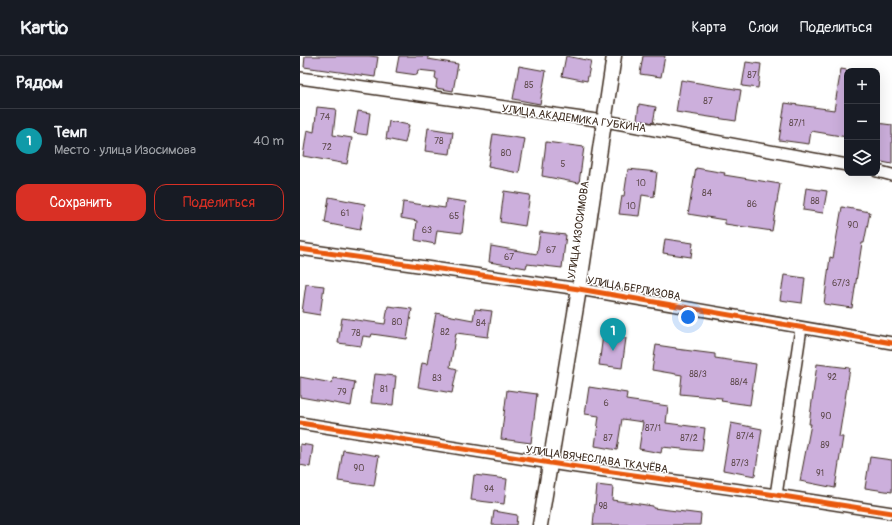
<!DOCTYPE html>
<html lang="ru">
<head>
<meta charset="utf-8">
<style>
  body { margin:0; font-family:Pangolin,sans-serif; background:#242831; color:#f1f3f6 }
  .controls { position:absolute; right:12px; top:12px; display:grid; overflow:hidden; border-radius:8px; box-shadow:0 4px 16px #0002 }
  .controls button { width:36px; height:36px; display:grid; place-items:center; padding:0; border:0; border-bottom:1px solid #363941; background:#171b24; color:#f1f3f6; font:20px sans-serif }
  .you { position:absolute; left:388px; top:261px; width:14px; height:14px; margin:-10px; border:3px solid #fff; border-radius:50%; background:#1a73e8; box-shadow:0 0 0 6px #1a73e833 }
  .badge { display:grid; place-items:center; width:26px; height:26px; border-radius:50%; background:#d93025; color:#fff; font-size:13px; font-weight:700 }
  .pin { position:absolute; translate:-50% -33px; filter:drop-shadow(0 1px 2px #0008) }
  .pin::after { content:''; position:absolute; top:21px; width:14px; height:12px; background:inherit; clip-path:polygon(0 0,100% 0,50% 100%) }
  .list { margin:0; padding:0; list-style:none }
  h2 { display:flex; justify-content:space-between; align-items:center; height:52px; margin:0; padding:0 16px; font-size:17px }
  h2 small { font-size:13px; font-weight:400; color:#9ea1a6 }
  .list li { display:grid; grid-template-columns:26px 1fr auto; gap:12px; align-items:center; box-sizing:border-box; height:64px; padding:0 16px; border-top:1px solid #363941 }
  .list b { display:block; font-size:15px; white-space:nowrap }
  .list p { margin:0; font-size:13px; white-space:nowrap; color:#9ea1a6 }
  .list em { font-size:13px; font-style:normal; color:#9ea1a6 }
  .actions { display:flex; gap:8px; padding:12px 16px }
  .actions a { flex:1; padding:9px 0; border:1px solid #d93025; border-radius:12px; text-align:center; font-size:14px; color:#d93025 }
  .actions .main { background:#d93025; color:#fff }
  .icon { flex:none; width:22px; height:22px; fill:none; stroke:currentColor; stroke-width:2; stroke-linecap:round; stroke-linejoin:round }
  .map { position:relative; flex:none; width:592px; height:469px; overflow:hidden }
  header { display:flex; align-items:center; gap:24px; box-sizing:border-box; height:56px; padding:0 20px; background:#171b24; border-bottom:1px solid #363941 }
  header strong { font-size:19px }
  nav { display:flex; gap:22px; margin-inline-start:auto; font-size:14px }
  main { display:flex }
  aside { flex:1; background:#171b24 }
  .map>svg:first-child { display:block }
  .building { fill:#ccafdc; stroke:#3b2a1e }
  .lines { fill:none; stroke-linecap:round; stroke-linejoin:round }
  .minor-casing { stroke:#3b2a1e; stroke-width:14 }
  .tertiary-casing { stroke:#3b2a1e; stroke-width:17 }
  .minor { stroke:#fff; stroke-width:11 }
  .tertiary { stroke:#fff; stroke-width:14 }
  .cycleway-casing { stroke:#fff; stroke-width:8 }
  .cycleway { stroke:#e8590c; stroke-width:5 }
  .labels { text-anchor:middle; stroke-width:3; stroke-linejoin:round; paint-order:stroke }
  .number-label { font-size:9px; fill:#5f4b4e }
  .street-label { font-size:11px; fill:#3b2a1e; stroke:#fff }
</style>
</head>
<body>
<header>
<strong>Kartio</strong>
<nav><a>Карта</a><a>Слои</a><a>Поделиться</a></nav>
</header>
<main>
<aside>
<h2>Рядом<small></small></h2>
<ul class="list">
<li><span class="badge" style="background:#0f9aa8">1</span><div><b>Темп</b><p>Место · улица Изосимова</p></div><em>40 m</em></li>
</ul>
<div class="actions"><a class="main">Сохранить</a><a>Поделиться</a></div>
</aside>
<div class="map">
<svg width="592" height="469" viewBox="0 0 592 469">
  <rect width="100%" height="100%" fill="#fff"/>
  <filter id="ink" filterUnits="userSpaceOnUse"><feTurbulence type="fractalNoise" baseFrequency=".025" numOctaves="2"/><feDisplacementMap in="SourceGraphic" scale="8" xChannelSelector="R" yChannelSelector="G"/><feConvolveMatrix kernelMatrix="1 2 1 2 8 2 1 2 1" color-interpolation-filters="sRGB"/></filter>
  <g filter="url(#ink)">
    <g class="building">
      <path d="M5,0H69L78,1L75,21L4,11Z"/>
      <path d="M99,0H128V3L158,8L153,35L136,32L137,23L135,22L136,16L118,14L117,19L96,16Z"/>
      <path d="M266,0L291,5L287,25L262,20Z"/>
      <path d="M343,0H365L361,21L340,18Z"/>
      <path d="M446,6L461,8L458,32L442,30Z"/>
      <path d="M219,10L246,15L240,48L213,43Z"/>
      <path d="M541,13L547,14V81L511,75L509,88L479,84L485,47L534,54Z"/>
      <path d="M381,24L441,34L436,65L376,56Z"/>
      <path d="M339,48L356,51L353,67L337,64Z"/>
      <path d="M17,51L36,53L33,79L52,82L47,108L3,100L7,74L14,76Z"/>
      <path d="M58,55L70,57L67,79L54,77Z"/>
      <path d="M89,65L109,69L105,87L86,83Z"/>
      <path d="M577,67L592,69V108L577,105Z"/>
      <path d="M128,72L153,76L150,98L125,95Z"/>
      <path d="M193,78L225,83L219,117L188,111Z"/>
      <path d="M246,86L284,91L279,127L242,120Z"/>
      <path d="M396,112L425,117L424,119L480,128L472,175L425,168V164L388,158Z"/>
      <path d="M328,113L357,116L354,141L342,139L339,160L319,158L322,140H324Z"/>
      <path d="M506,132L527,135L523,157L503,154Z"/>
      <path d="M204,135L230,139L225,170L200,166Z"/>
      <path d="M29,141L65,148L60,174L25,167Z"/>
      <path d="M146,143L166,146L162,177L137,174L135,188L115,184L117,165L101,162L103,146L145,152Z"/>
      <path d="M542,151L570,156L564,187H562L552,252L524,248L530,201L533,202Z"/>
      <path d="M240,176L266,179L262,212L227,208L226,212L189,206L191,190L237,198Z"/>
      <path d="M365,183L393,187L391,201L363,197Z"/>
      <path d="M484,219L505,222L502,247L480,244Z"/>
      <path d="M6,228L24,230L20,259L2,256Z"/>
      <path d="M88,250L112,253L107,283L72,278L71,281L63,280L61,290L38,287L42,262L85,268Z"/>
      <path d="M175,253L192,255L188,281L156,277L150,311L157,313L152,337L118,331L122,307L127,308L136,257L173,264Z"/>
      <path d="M303,279L326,282L322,312L299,309Z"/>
      <path d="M356,289L376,292V293L415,298V302L456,308L450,349L421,345L422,342L380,338L382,319L352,314Z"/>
      <path d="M517,308L550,312L539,381H543L535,432L500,425L511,368H509Z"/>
      <path d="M75,318L96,320L93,349L71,347Z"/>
      <path d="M0,321L32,327L33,322L55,326L51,350L0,341Z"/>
      <path d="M289,331L327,337L326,344L368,350L366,367L405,372L402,395L362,391L361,397L339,393L343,366L322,363L317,394L295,390L299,360L285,358Z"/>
      <path d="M207,334L237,338L231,387L201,383Z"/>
      <path d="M431,367L462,373L455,420L423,414Z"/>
      <path d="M0,388L13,390L10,411L0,409Z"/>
      <path d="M43,394L79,400L74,430L38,425Z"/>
      <path d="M570,401L592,404V436L565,432Z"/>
      <path d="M174,419L207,423L204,448L171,444Z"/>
      <path d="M297,429L313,431L312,444L353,450V452L401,458L400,469H293Z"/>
      <path d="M194,455L217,459L216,469H192Z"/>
    </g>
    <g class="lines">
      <defs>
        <g id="minor">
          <path d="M0,22L311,66L547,109"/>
          <path d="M577,115L592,119"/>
          <path d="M0,193L279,233L592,287"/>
          <path d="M0,367L263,409L476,439L592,457"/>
          <path d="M476,439L501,272"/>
        </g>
        <path id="tertiary" d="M240,469L279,233L314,0"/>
      </defs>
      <use href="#minor" class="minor-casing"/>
      <use href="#tertiary" class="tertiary-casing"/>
      <use href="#minor" class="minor"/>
      <use href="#tertiary" class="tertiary"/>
      <defs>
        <g id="cycleway">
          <path d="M0,193L279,233L592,287"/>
          <path d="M0,367L263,409L476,439L592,457"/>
        </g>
      </defs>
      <use href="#cycleway" class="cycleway-casing"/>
      <use href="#cycleway" class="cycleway"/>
    </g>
  </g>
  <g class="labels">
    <g class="number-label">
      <text x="452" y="22">87</text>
      <text x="229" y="32">85</text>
      <text x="408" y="48">87</text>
      <text x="25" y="64">74</text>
      <text x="497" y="70">87/1</text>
      <text x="139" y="88">78</text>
      <text x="27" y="94">72</text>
      <text x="206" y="100">80</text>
      <text x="263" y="111">5</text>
      <text x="341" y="130">10</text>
      <text x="407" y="140">84</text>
      <text x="515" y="148">88</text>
      <text x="452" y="151">86</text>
      <text x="331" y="153">10</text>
      <text x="45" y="160">61</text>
      <text x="154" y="163">65</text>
      <text x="553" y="172">90</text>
      <text x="127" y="177">63</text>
      <text x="251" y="197">67</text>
      <text x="209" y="204">67</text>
      <text x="541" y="230">67/3</text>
      <text x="97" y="269">80</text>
      <text x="181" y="270">84</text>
      <text x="145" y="279">82</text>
      <text x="56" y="280">78</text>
      <text x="398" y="321">88/3</text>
      <text x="532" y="324">92</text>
      <text x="137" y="325">83</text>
      <text x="439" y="329">88/4</text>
      <text x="84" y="336">81</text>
      <text x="42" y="339">79</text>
      <text x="306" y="350">6</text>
      <text x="526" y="363">90</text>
      <text x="353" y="375">87/1</text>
      <text x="445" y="383">87/4</text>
      <text x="308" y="385">87</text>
      <text x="389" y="385">87/2</text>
      <text x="525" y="392">89</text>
      <text x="440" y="410">87/3</text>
      <text x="59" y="415">90</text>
      <text x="520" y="420">91</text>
      <text x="189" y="436">94</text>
      <text x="303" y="453">98</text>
    </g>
    <g class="street-label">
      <text transform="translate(274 62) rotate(8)" y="4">УЛИЦА АКАДЕМИКА ГУБКИНА</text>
      <text transform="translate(278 174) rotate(-82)" y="4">УЛИЦА ИЗОСИМОВА</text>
      <text transform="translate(334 232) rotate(10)" y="4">УЛИЦА БЕРЛИЗОВА</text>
      <text transform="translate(297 403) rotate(8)" y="4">УЛИЦА ВЯЧЕСЛАВА ТКАЧЁВА</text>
    </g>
  </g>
</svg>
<div class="controls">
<button>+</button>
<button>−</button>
<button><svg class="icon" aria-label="layers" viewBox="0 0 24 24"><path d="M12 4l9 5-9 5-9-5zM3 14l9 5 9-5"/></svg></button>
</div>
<div class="you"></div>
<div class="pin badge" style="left:313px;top:295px;background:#0f9aa8">1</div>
</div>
</main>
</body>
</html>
